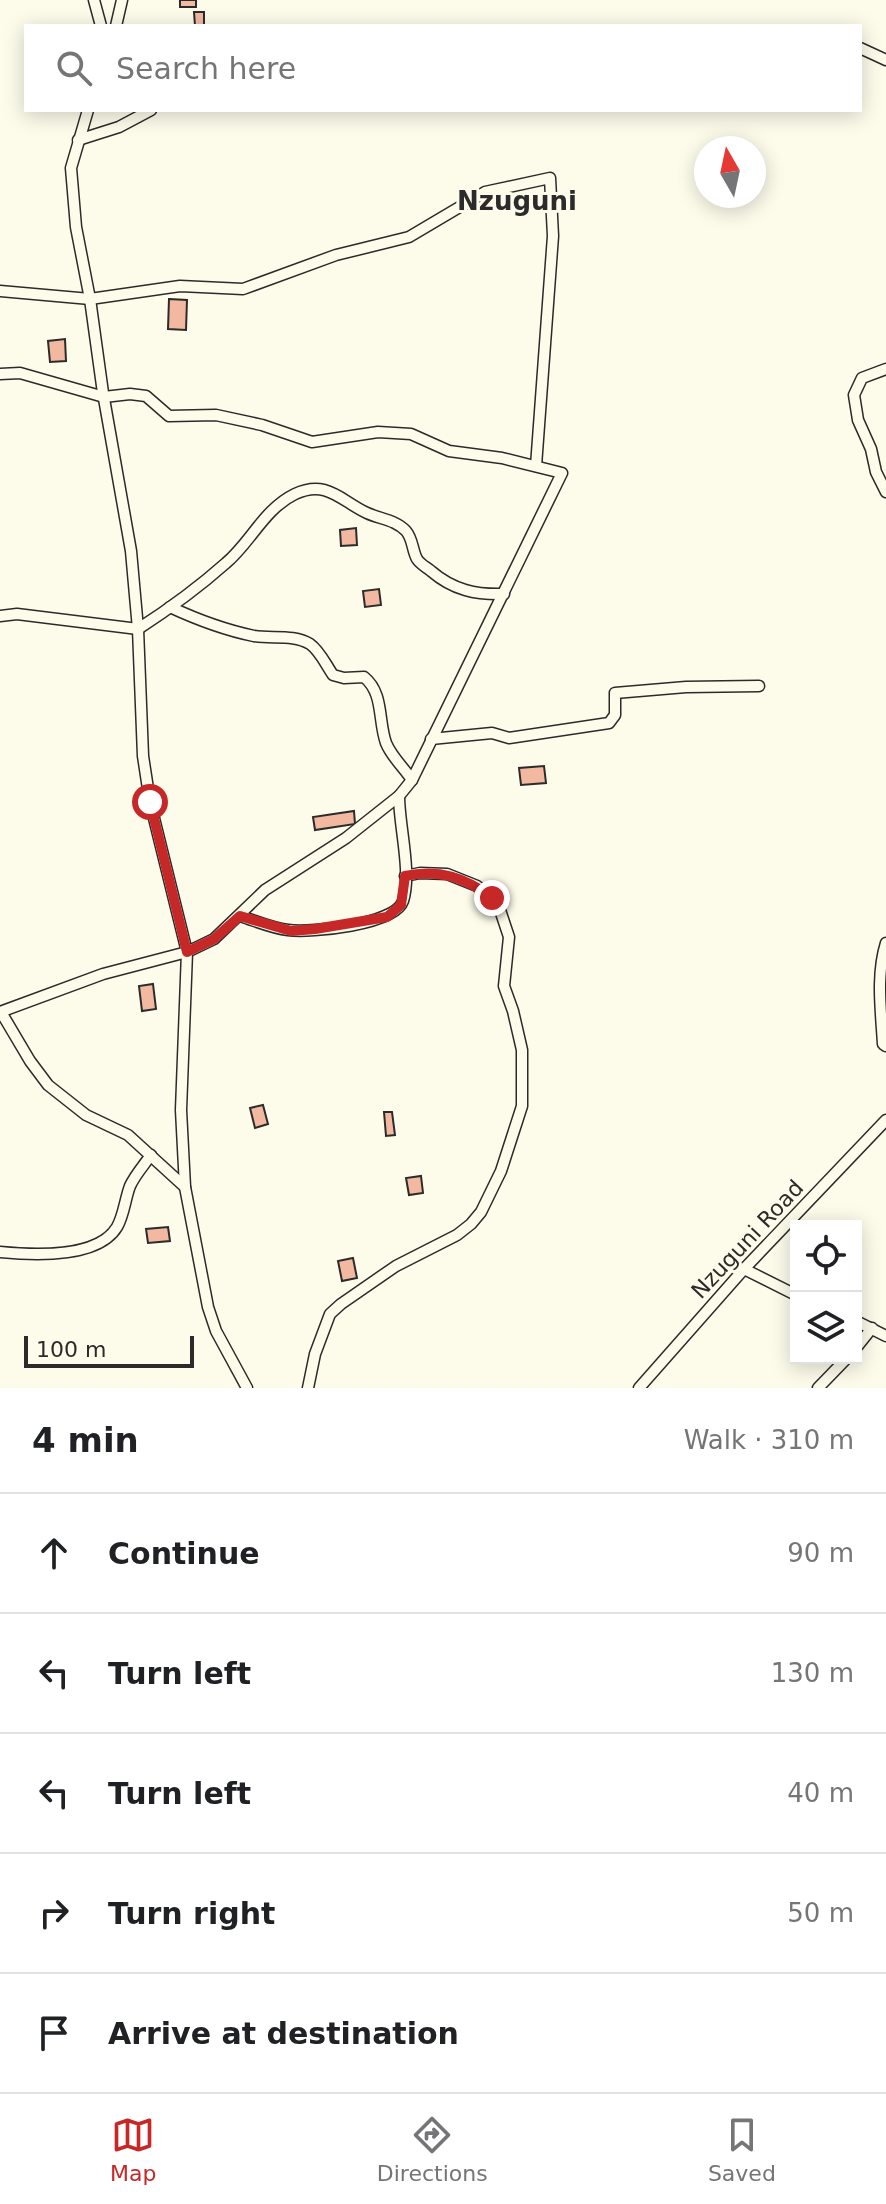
<!DOCTYPE html>
<html lang="en">
<head>
<meta charset="utf-8">
<style>
  body { margin:0; font-family:"DejaVu Sans",sans-serif; background:#f2f2f2; color:#202124 }
  .controls { position:absolute; right:24px; bottom:24px; display:grid; overflow:hidden; border-radius:0px; box-shadow:0 4px 20px #0003 }
  .controls button { width:72px; height:72px; display:grid; place-items:center; padding:0; border:0; border-bottom:2px solid #e0e0e0; background:#fff; color:#202124; font:40px sans-serif }
  .compass { position:absolute; left:694px; top:136px; width:72px; height:72px; border-radius:50%; background:#fff; box-shadow:0 4px 20px #0003; rotate:351deg }
  .scale { position:absolute; left:24px; bottom:20px; width:170px; box-sizing:border-box; padding-left:8px; border:4px solid #2b2b2b; border-top:0; font-size:22px; line-height:28px; white-space:nowrap; color:#2b2b2b; -webkit-text-stroke:6px #fdfbea; paint-order:stroke }
  .stop { position:absolute; width:24px; height:24px; margin:-18px; border:6px solid #c62828; border-radius:50%; background:#fff }
  .stop.end { background:#c62828; border-color:#fff; box-shadow:0 2px 8px #0008 }
  .list { margin:0; padding:0; list-style:none }
  h2 { display:flex; justify-content:space-between; align-items:center; height:104px; margin:0; padding:0 32px; font-size:34px }
  h2 small { font-size:26px; font-weight:400; color:#757577 }
  .list li { display:grid; grid-template-columns:52px 1fr auto; gap:24px; align-items:center; box-sizing:border-box; height:120px; padding:0 32px; border-top:2px solid #e0e0e0 }
  .list b { display:block; font-size:30px; white-space:nowrap }
  .list em { font-size:26px; font-style:normal; color:#757577 }
  .icon { flex:none; width:44px; height:44px; fill:none; stroke:currentColor; stroke-width:2; stroke-linecap:round; stroke-linejoin:round }
  .map { position:relative; flex:none; width:886px; height:1388px; overflow:hidden }
  .search { position:absolute; background:#fff; box-shadow:0 4px 20px #0003; left:24px; right:24px; top:24px; height:88px; display:flex; align-items:center; gap:20px; box-sizing:border-box; padding:0 28px; border-radius:0px; color:#757577; font-size:30px }
  .sheet { height:704px; background:#fff }
  nav { display:flex; justify-content:space-around; align-items:center; box-sizing:border-box; height:112px; border-top:2px solid #e0e0e0; background:#fff; font-size:22px; color:#757577 }
  nav a { display:grid; justify-items:center; gap:4px }
  nav .on { color:#c62828 }
  .map>svg:first-child { display:block }
  .building { fill:#f2b8a0; stroke:#2b2b2b; stroke-width:2 }
  .lines { fill:none; stroke-linecap:round; stroke-linejoin:round }
  .minor-casing { stroke:#2b2b2b; stroke-width:13 }
  .minor { stroke:#fdfbea; stroke-width:10 }
  .route { stroke:#c62828; stroke-width:10 }
  .labels { text-anchor:middle; stroke-width:6; stroke-linejoin:round; paint-order:stroke }
  .street-label { font-size:22px; fill:#2b2b2b; stroke:#fdfbea }
  .quarter-label { font-size:26px; font-weight:bold; fill:#2b2b2b; stroke:#fdfbea }
</style>
</head>
<body>
<div class="map">
<svg width="886" height="1388" viewBox="0 0 886 1388">
  <rect width="100%" height="100%" fill="#fdfbea"/>
  <g class="building">
    <rect x="180" y="0" width="16" height="7"/>
    <path d="M194,12H204V26H195Z"/>
    <path d="M169,299L187,300L186,330L168,329Z"/>
    <path d="M65,339L66,361L50,362L48,341Z"/>
    <path d="M356,528L357,545L341,546L340,530Z"/>
    <path d="M379,589L381,605L365,607L363,591Z"/>
    <path d="M544,766L546,783L521,785L519,768Z"/>
    <path d="M354,811L355,824L315,830L313,817Z"/>
    <path d="M153,984L156,1009L142,1011L139,986Z"/>
    <path d="M263,1105L268,1124L255,1128L250,1108Z"/>
    <path d="M384,1112H392L395,1135L386,1136Z"/>
    <path d="M421,1176L423,1193L409,1195L406,1178Z"/>
    <path d="M168,1227L170,1241L148,1243L146,1229Z"/>
    <path d="M353,1258L357,1278L342,1281L338,1261Z"/>
  </g>
  <g class="lines">
    <defs>
      <g id="minor">
        <path d="M94,0L101,26"/>
        <path d="M116,26L122,0"/>
        <path d="M860,48L886,60"/>
        <path d="M88,110L71,168L76,227L90,299L103,393L131,551L138,629L143,756L150,802L187,952L181,1110L185,1187L208,1307L216,1331L247,1388"/>
        <path d="M78,140L119,127L151,110"/>
        <path d="M0,291L90,299L180,286L243,289L336,255L409,237L485,192L550,178L553,236L536,466"/>
        <path d="M886,369L862,378L854,395L858,420L871,449L876,472L886,492"/>
        <path d="M0,374L20,373L104,397L130,394L146,396L169,416L216,415L262,425L312,442L378,432L411,434L449,451L502,458L562,473L412,780L399,796L346,838L265,890L214,939L187,952L103,974L0,1012"/>
        <path d="M170,607C198,620 225,630 254,636C272,639 294,634 310,644C320,651 326,665 333,675L344,678L364,677C384,693 378,721 386,743C391,756 404,768 412,780"/>
        <path d="M0,616L17,614L138,629C169,609 199,587 226,563C251,542 264,509 295,494C327,479 341,501 367,513C380,519 396,520 406,531C413,539 412,550 417,559C420,564 426,567 431,571C453,590 476,595 504,594"/>
        <path d="M431,739L492,733L509,738L609,723L615,715V693L686,687L759,686"/>
        <path d="M240,916C256,921 271,928 288,930C311,933 395,925 403,901C412,872 399,826 399,796"/>
        <path d="M886,943C876,975 881,1010 883,1044L886,1046"/>
        <path d="M1,1012L30,1061L48,1085L86,1115L128,1135L185,1187"/>
        <path d="M0,1252C31,1255 98,1259 117,1227C124,1215 125,1199 130,1186C135,1175 144,1165 151,1155"/>
        <path d="M744,1269L796,1295"/>
        <path d="M856,1321L886,1336"/>
        <path d="M856,1348L872,1328"/>
        <path d="M308,1388L315,1354L330,1314L341,1304L396,1266L457,1235L471,1224L481,1212L501,1171L522,1106V1050L513,1011L504,986L509,937L500,910L492,898L477,886L447,874L420,873L405,876"/>
        <path d="M639,1388L744,1269L886,1120"/>
        <path d="M818,1388L847,1358"/>
      </g>
    </defs>
    <use href="#minor" class="minor-casing"/>
    <use href="#minor" class="minor"/>
  </g>
  <g class="lines">
    <path class="route" d="M150,802L187,952L214,939L240,916L291,931L315,929L387,917L401,905L405,876C439,869 465,877 492,898"/>
  </g>
  <g class="labels">
    <g class="street-label">
      <text transform="translate(747 1239) rotate(-47)" y="8">Nzuguni Road</text>
    </g>
    <g class="quarter-label">
      <text x="517" y="210">Nzuguni</text>
    </g>
  </g>
</svg>
<div class="controls">
<button><svg class="icon" aria-label="locate" viewBox="0 0 24 24"><circle cx="12" cy="12" r="6"/><path d="M12 2v4M12 18v4M2 12h4M18 12h4"/></svg></button>
<button><svg class="icon" aria-label="layers" viewBox="0 0 24 24"><path d="M12 4l9 5-9 5-9-5zM3 14l9 5 9-5"/></svg></button>
</div>
<svg class="compass" viewBox="-18 -18 36 36"><path d="M0-13l5 13h-10z" fill="#e53935"/><path d="M0 13l5-13h-10z" fill="#757577"/></svg>
<div class="scale">100 m</div>
<div class="stop" style="left:150px;top:802px"></div>
<div class="stop end" style="left:492px;top:898px"></div>
<div class="search"><svg class="icon" aria-label="search" viewBox="0 0 24 24"><circle cx="10" cy="10" r="6"/><path d="M15 15l6 6"/></svg>Search here</div>
</div>
<section class="sheet">
<h2>4 min<small>Walk · 310 m</small></h2>
<ul class="list">
<li><svg class="icon" aria-label="ahead" viewBox="0 0 24 24"><path d="M12 20V5M6 11l6-6 6 6"/></svg><div><b>Continue</b></div><em>90 m</em></li>
<li><svg class="icon" aria-label="left" viewBox="0 0 24 24"><path d="M17 20v-9H6M10 6l-5 5 5 5"/></svg><div><b>Turn left</b></div><em>130 m</em></li>
<li><svg class="icon" aria-label="left" viewBox="0 0 24 24"><path d="M17 20v-9H6M10 6l-5 5 5 5"/></svg><div><b>Turn left</b></div><em>40 m</em></li>
<li><svg class="icon" aria-label="right" viewBox="0 0 24 24"><path d="M7 20v-9h11M14 6l5 5-5 5"/></svg><div><b>Turn right</b></div><em>50 m</em></li>
<li><svg class="icon" aria-label="arrive" viewBox="0 0 24 24"><path d="M6 21V4h12l-3 4 3 4H6"/></svg><div><b>Arrive at destination</b></div></li>
</ul>
</section>
<nav>
<a class="on"><svg class="icon" aria-label="map" viewBox="0 0 24 24"><path d="M3 6l6-2 6 2 6-2v14l-6 2-6-2-6 2zM9 4v14M15 6v14"/></svg>Map</a>
<a><svg class="icon" aria-label="directions" viewBox="0 0 24 24"><path d="M12 3l9 9-9 9-9-9zM9 14v-3h6M13 9l2 2-2 2"/></svg>Directions</a>
<a><svg class="icon" aria-label="saved" viewBox="0 0 24 24"><path d="M7 4h10v16l-5-4-5 4z"/></svg>Saved</a>
</nav>
</body>
</html>
